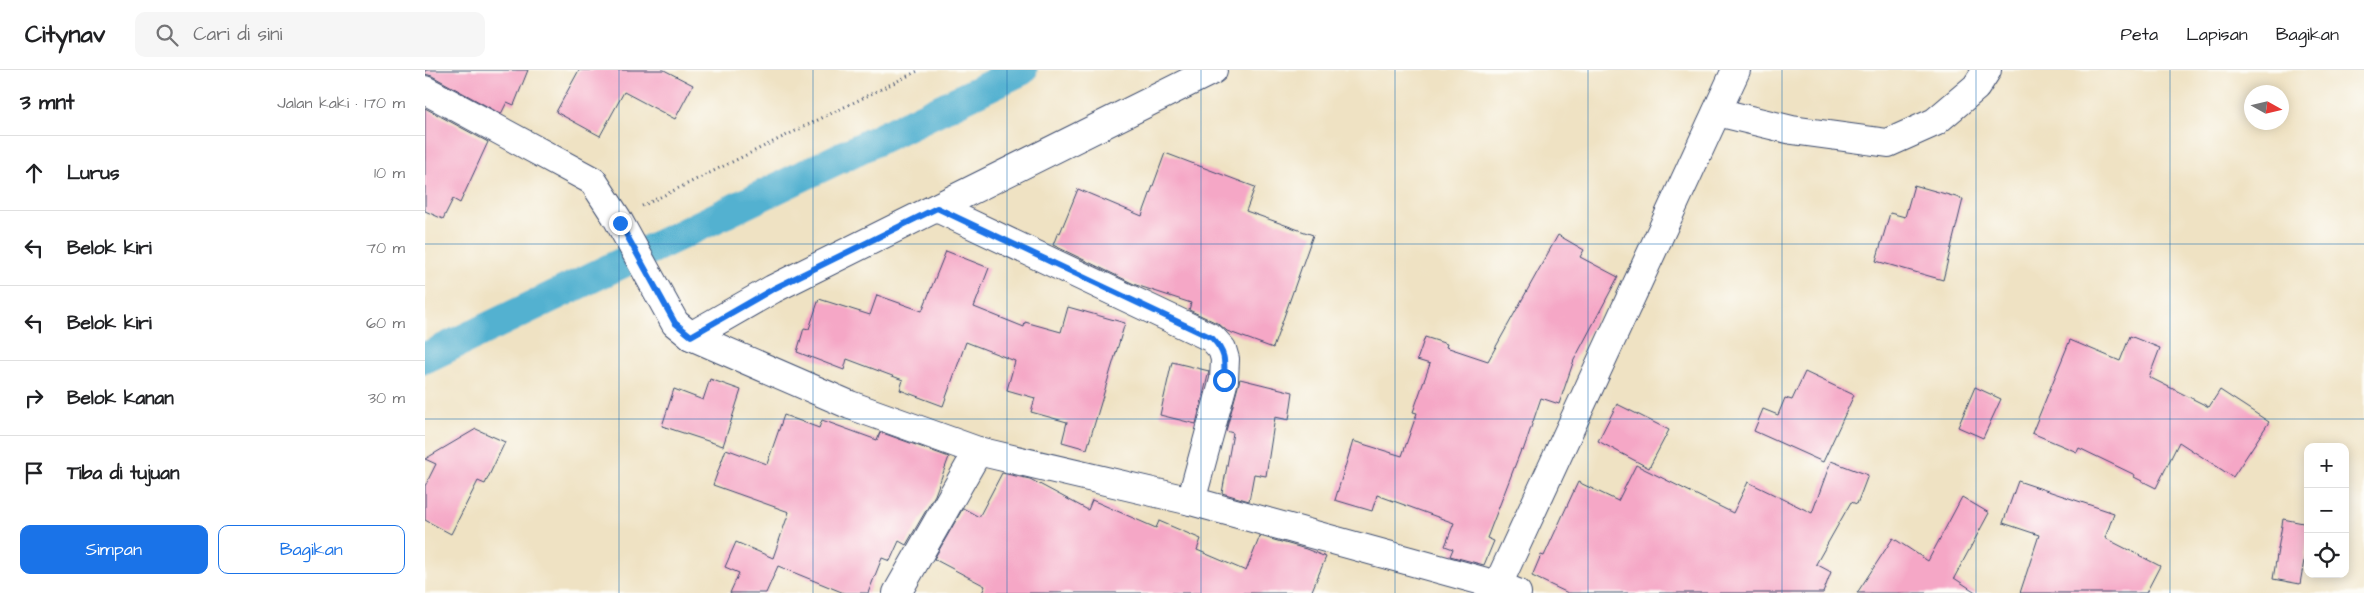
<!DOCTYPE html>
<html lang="id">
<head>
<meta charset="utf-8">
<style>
  body { margin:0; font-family:"Architects Daughter",sans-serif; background:#f6f6f6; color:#202124 }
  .controls { position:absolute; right:15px; bottom:15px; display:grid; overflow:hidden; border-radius:10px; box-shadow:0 2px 12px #0003 }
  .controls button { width:45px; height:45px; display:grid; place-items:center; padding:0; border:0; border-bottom:1px solid #e0e0e0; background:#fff; color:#202124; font:25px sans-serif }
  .compass { position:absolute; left:1819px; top:15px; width:45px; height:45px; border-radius:50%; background:#fff; box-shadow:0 2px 12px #0003; rotate:98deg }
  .stop { position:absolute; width:15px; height:15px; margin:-11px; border:4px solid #1a73e8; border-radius:50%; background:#fff }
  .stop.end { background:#1a73e8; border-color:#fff; box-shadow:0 1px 5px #0008 }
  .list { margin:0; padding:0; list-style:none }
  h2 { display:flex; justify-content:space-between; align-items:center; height:65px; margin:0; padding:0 20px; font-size:21px }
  h2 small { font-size:16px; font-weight:400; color:#757577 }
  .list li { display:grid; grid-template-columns:32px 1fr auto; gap:15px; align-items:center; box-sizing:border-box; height:75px; padding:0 20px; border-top:1px solid #e0e0e0 }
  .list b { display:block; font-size:19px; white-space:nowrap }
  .list em { font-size:16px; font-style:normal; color:#757577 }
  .actions { display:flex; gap:10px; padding:15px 20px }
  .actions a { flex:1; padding:11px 0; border:1px solid #1a73e8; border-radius:10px; text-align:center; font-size:18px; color:#1a73e8 }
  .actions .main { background:#1a73e8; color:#fff }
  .icon { flex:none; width:28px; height:28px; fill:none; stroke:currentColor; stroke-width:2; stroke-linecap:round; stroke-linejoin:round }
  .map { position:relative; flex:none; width:1939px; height:523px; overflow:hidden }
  header { display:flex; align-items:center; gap:30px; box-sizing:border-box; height:70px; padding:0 25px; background:#fff; border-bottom:1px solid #e0e0e0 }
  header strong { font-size:24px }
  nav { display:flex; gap:28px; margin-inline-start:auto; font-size:18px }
  .search { width:350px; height:45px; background:#f6f6f6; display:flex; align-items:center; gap:12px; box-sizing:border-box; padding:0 18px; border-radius:10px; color:#757577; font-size:19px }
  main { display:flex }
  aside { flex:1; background:#fff }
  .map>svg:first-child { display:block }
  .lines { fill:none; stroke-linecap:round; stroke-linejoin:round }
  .canal { stroke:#52b1d0; stroke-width:31 }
  .building { fill:#f5a7c6 }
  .street-casing { stroke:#3b4a6d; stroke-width:30 }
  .secondary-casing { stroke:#3b4a6d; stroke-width:30 }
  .path { stroke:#3b4a6d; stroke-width:3; stroke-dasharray:1 4; stroke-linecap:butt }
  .street { stroke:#fff; stroke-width:28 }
  .secondary { stroke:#fff; stroke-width:28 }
  .route { stroke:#1a73e8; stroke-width:6 }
  .grid { fill:none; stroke:#1f6fb2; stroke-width:1; stroke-opacity:0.55 }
</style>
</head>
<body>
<header>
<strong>Citynav</strong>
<div class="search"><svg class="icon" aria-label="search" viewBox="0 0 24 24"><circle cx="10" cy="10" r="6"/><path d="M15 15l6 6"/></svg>Cari di sini</div>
<nav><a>Peta</a><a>Lapisan</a><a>Bagikan</a></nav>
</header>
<main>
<aside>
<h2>3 mnt<small>Jalan kaki · 170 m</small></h2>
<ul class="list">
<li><svg class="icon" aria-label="ahead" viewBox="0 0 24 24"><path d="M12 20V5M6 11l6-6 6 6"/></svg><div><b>Lurus</b></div><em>10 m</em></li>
<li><svg class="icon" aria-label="left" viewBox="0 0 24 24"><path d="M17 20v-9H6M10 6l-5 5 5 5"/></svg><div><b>Belok kiri</b></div><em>70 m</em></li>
<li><svg class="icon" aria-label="left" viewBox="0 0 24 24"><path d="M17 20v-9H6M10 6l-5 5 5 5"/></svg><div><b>Belok kiri</b></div><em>60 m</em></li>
<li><svg class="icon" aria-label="right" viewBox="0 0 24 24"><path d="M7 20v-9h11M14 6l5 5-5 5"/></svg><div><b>Belok kanan</b></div><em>30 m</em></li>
<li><svg class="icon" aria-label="arrive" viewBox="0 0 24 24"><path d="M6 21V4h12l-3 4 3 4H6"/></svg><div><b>Tiba di tujuan</b></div></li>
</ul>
<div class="actions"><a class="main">Simpan</a><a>Bagikan</a></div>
</aside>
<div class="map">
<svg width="1939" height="523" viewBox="0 0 1939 523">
  <rect width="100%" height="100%" fill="#fdfcf7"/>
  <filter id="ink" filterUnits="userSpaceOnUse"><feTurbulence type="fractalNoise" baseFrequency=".02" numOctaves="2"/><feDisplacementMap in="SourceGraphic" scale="10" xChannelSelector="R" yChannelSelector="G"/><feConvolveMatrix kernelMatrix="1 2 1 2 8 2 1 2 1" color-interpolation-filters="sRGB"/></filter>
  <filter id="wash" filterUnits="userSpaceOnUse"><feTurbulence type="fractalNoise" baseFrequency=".0096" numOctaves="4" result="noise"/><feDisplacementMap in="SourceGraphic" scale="20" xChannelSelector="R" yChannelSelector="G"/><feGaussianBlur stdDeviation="1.12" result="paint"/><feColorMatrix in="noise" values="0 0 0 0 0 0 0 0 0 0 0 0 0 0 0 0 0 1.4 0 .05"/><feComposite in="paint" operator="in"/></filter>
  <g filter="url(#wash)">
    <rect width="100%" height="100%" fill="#efe2c3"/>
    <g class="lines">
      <path class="canal" d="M0,288L597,0"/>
    </g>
    <g id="blocks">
      <g class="building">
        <path d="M0,0H103L89,35L82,32L76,44L7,6L0,4Z"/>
        <path d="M154,0H239L268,15L250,49L199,22L175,66L131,42Z"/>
        <path d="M0,38L63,72L35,133L28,129L18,149L0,141Z"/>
        <path d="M740,83L830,117L821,141L888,165L848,278L802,261L794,254L764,240L766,233L711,215L628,175L633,162L635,163L653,119L717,146Z"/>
        <path d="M1489,115L1538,129L1518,210L1451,191L1465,143L1480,147Z"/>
        <path d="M1133,165L1159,180L1155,187L1193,207L1149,290L1134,334L1116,328L1098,381L1096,380L1062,468L1069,471L1059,495L1025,486L1028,479L1020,476L1029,453L952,425L947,441L910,430L928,371L977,386L992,343L988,342L1005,294L992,290L1000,267L1022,274L1021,277L1063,291Z"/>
        <path d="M521,181L564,198L549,237L599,257L600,252L636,262L643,237L700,253L662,379L637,372L642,352L606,342L610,328L582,320L590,291L541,272L518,336L475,320L478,310L422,289L419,300L372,282L379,258L384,259L394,229L445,245L452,225L497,241Z"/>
        <path d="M1705,266L1735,278L1724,307L1784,337L1795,320L1844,352L1808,407L1754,372L1731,418L1709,407L1710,405L1654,378L1652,382L1607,363L1645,270L1695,291Z"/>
        <path d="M747,292L784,301L771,354L735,345Z"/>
        <path d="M1380,302L1429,325L1398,392L1329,361L1338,339L1353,345L1360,328L1367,330Z"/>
        <path d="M285,309L316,320L298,376L237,356L249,319L278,330Z"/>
        <path d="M815,309L868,322L864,350L850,347L841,406L829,404L824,431L797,423L808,363L801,361Z"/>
        <path d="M1550,317L1576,329L1558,368L1533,357Z"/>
        <path d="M1192,334L1244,360L1224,398L1173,371Z"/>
        <path d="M359,345L394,358L397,350L452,370L455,362L524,387L510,425L481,475L474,471L465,491L457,488L443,523H419L353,496L341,523H305L314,503L300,497L311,472L348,488L364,442L288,415L301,379L342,394Z"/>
        <path d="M51,359L80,372L60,414L53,411L26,464L0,450V416L11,394L0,389Z"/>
        <path d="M1406,391L1443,405L1432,434L1426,432L1391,494L1406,502L1398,523H1143L1107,506L1116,485L1119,486L1153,412L1193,431L1211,395L1308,443L1323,412L1387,443Z"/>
        <path d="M577,403L605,409L663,440L667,430L731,458L734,451L776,469L772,480L821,501L835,466L881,479L901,487L886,523H557L560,516L509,489L538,438L554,447Z"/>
        <path d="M1593,411L1689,443L1680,468L1735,496L1721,523H1595L1614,465L1578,453Z"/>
        <path d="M1537,427L1564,443L1529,508L1552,523H1432L1468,468L1503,491Z"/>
        <path d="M1858,449L1883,454V467L1875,514L1848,509Z"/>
      </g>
    </g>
  </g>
  <g filter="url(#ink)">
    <use href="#blocks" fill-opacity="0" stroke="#3b4a6d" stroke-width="1"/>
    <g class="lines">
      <defs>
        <g id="street">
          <path d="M0,20L168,111L192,148L250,253L266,266L425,335L553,381L766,431L1072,515L1092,523"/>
          <path d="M1292,42L1367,60L1463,73L1510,52L1551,17L1562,0"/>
          <path d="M512,138L787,268L797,279L800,289L799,310L766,431"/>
          <path d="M266,266L348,219L788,0"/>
          <path d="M472,523L553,381"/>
        </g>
        <path id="secondary" d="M1069,523L1311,0"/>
      </defs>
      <use href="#street" class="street-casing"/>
      <use href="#secondary" class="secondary-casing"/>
      <path class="path" d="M217,136L495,0"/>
      <use href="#street" class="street"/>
      <use href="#secondary" class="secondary"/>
    </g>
  </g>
  <g class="lines" filter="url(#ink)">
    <path class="route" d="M195,153L250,253L266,266L348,219L512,138L787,268C801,283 800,290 799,310"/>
  </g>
  <path class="grid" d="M194,0V523M388,0V523M582,0V523M776,0V523M970,0V523M1163,0V523M1357,0V523M1551,0V523M1745,0V523M0,174H1939M0,349H1939"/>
</svg>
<div class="controls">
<button>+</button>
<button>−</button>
<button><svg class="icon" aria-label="locate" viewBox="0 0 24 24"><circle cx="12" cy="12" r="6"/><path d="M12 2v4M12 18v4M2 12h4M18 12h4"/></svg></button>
</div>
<svg class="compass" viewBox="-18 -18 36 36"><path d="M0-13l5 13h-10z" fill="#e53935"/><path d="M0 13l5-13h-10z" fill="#757577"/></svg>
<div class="stop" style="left:799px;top:310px"></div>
<div class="stop end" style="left:195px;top:153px"></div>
</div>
</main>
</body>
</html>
